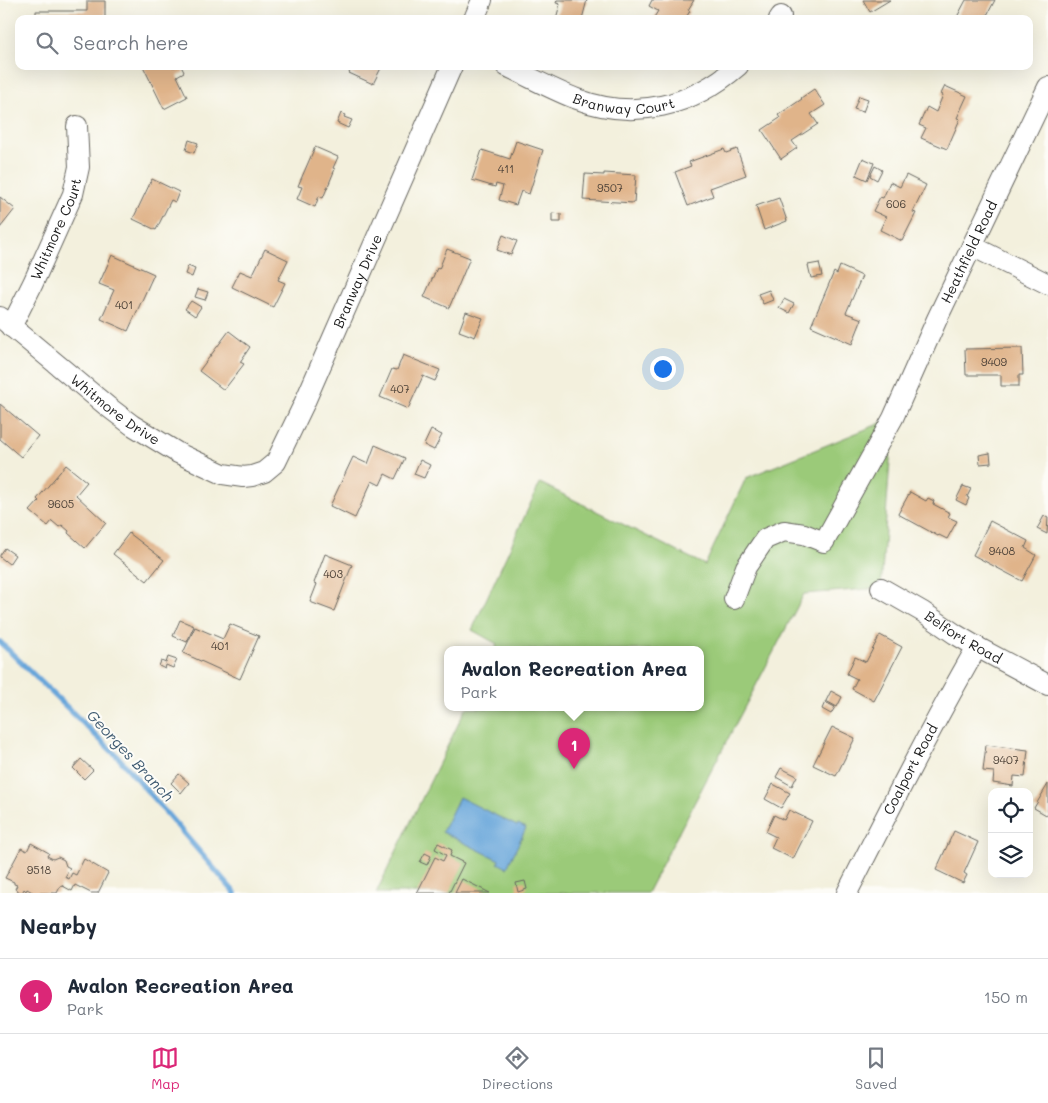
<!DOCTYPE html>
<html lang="en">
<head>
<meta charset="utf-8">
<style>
  body { margin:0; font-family:Mali,sans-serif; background:#f2f2f3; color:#1f2937 }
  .controls { position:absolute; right:15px; bottom:15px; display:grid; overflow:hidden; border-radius:10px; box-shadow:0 5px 20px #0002 }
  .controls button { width:45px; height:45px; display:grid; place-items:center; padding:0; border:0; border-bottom:1px solid #e0e1e3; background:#fff; color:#1f2937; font:25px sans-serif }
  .you { position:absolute; left:662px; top:368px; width:18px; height:18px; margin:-12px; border:4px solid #fff; border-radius:50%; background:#1a73e8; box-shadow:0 0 0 8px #1a73e833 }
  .badge { display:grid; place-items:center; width:32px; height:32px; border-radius:50%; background:#db2777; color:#fff; font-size:16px; font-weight:700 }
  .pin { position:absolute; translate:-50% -41px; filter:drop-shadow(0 1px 2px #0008) }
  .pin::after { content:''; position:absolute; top:26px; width:18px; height:15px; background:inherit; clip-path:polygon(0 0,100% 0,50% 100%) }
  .popup { position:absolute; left:444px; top:646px; width:260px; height:65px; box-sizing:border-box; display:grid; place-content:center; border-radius:10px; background:#fff; filter:drop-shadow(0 1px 4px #0005); font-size:16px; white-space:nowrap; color:#747a83 }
  .popup b { font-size:19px; color:#1f2937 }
  .popup::after { content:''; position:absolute; left:50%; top:100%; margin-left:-10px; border:10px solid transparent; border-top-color:#fff }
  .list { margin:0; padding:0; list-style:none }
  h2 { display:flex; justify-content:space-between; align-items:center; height:65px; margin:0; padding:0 20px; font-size:21px }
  h2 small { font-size:16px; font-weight:400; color:#747a83 }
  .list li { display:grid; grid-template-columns:32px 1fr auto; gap:15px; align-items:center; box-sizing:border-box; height:75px; padding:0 20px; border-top:1px solid #e0e1e3 }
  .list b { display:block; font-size:19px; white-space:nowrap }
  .list p { margin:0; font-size:16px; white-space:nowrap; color:#747a83 }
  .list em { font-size:16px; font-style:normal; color:#747a83 }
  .icon { flex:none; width:28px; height:28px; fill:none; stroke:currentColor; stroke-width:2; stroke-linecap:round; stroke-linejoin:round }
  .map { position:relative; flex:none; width:1048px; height:893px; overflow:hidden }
  .search { position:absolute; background:#fff; box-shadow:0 5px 20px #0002; left:15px; right:15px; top:15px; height:55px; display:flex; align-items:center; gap:12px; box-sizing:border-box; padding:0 18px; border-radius:10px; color:#747a83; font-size:19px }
  .sheet { height:140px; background:#fff }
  nav { display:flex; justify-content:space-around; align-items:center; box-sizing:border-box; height:70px; border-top:1px solid #e0e1e3; background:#fff; font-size:14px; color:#747a83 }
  nav a { display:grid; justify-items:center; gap:2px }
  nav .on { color:#db2777 }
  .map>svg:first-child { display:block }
  .green { fill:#9bca79; stroke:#5c734a }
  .water { fill:#67a6da; stroke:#42617b }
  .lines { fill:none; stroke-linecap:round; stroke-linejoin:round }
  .stream { stroke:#67a6da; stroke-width:5.5 }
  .building { fill:#e0b48a }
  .minor-casing { stroke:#676660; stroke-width:22 }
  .minor { stroke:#fff; stroke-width:20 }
  .labels { text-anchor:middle; stroke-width:4; stroke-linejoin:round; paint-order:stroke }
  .number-label { font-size:11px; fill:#4d4238 }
  .street-label { font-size:14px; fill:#1c1c1c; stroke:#fdfcf7 }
  .water-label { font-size:15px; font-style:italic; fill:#3e5a71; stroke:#fdfcf7 }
</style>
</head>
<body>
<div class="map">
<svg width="1048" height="893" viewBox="0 0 1048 893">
  <rect width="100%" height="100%" fill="#fdfcf7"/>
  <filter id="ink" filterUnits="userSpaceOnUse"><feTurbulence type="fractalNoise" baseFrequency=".02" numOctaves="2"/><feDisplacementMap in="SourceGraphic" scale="10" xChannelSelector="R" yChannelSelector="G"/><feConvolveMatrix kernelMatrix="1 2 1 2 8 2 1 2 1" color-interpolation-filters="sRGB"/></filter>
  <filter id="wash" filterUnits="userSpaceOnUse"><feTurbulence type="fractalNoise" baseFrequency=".0096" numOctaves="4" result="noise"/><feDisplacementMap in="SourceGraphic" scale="20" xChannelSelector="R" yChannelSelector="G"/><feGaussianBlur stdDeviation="1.12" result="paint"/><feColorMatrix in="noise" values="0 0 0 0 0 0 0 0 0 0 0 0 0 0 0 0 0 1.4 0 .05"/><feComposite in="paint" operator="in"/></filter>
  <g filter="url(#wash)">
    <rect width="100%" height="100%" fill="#f3f0dd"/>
    <path class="green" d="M893,418L881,588L804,594L647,893H376L466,708H700V650H495L497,644L472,630L540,483L705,565L746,478Z"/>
    <path class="water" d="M459,797L517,826L518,824L526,828L507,868L498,863L499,860L442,832Z"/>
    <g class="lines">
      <path class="stream" d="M0,642L118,757L235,893"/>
    </g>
    <g id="blocks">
      <g class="building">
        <path d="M557,0H587L582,19H556L560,4L556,3Z"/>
        <path d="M652,0H694L688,10L690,11L685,19H653L658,11L649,6Z"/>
        <path d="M863,0H890L870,12Z"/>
        <path d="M966,0H995L985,19H956Z"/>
        <path d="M87,1H105V19H36V11H87Z"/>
        <path d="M143,66H172L173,67L181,66L184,72L177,76L187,97L164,109Z"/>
        <path d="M353,66H382L373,84L349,73Z"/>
        <path d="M945,86L967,96L957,118L960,119L947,149L921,138L926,128L919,125L927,107L936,112L943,95L941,94Z"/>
        <path d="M814,89L825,105L811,114L818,124L792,141L797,148L781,159L762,130L780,118L778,115L802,99L801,98Z"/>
        <path d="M859,96L868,99L863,112L854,109Z"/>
        <path d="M341,113L345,115L344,117L352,120L348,128L337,123Z"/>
        <path d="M189,140L198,143L194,153L186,150Z"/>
        <path d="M516,141L543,150L529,194L521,191L516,205L499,200L503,186L496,184L495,187L472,180L482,150L510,159Z"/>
        <path d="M315,147L338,157L333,168L335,169L323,198L319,196L315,207L297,199L302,187L298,186Z"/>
        <path d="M724,149L726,153L737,149L746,175L710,188L713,196L688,206L675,172L691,166L689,162Z"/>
        <path d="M863,158L874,163L867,180L856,175Z"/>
        <path d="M875,166L882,170L877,180L870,176Z"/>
        <path d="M604,173L636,175L634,203L583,200L585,174L604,175Z"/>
        <path d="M906,175L926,185L913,212L916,213L902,241L880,230L886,217L873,211L880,197L883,198L890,182L900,187Z"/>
        <path d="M152,179L179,192L175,202L171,200L156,230L133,219Z"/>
        <path d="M0,197L15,209L0,228Z"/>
        <path d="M779,198L787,221L764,230L756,206Z"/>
        <path d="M552,213L561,214V222H552Z"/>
        <path d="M503,235L517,241L511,255L497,250Z"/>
        <path d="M265,249L288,260L278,280L285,283L273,307L232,287L240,271L252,276Z"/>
        <path d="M447,249L470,258L449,308L424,297L437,268L439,269Z"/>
        <path d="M112,255L154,274L128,331L101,319L114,290L99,284Z"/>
        <path d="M819,263L822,276L811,278L808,265Z"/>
        <path d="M188,266L195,269L192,277L185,274Z"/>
        <path d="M840,266L862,276L846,313L862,319L852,344L811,326L834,272L837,274Z"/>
        <path d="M198,289L208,292L205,300L195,297Z"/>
        <path d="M769,290L773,300L763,304L758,294Z"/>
        <path d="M784,299L794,304L789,313L779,308Z"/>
        <path d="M191,301L201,307L195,316L185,309Z"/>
        <path d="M466,312L483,318L475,337L459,331Z"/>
        <path d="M229,331L250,347L240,362L244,364L224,390L199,371Z"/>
        <path d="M1022,348L1023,375H1019V386H1001V375H966L965,349Z"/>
        <path d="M403,355L440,370L435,381L423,376L408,409L380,397L392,369L397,370Z"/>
        <path d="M0,404L38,436L21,457L0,439Z"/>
        <path d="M431,430L442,435L434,450L424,445Z"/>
        <path d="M375,445L405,458L395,479L385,474L380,485L372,481L355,518L330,506L353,457L368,464Z"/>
        <path d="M990,453L991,463L980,464L979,455Z"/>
        <path d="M420,460L430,465L424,478L414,474Z"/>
        <path d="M66,465L87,482L76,495L106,523L85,548L68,533L69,531L62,525L59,527L52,521L48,526L30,511L39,501L37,499Z"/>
        <path d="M963,486L971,489L967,497L969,498L966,505L956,500Z"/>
        <path d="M910,492L926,501L928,498L934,501L933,504L950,513L948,517L957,521L947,539L939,535L938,536L898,514Z"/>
        <path d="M1044,516L1048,518L1047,534L1037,529Z"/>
        <path d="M990,521L1028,541L1025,548L1036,555L1022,581L973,555Z"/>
        <path d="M129,533L164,560L147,581L113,554Z"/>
        <path d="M5,548L15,555L9,564L0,557V555Z"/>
        <path d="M325,554L352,565L334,611L310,602L317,584L314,583Z"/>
        <path d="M180,620L194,626L187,642L173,636Z"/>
        <path d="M230,624L259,636L240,679L183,653L195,627L223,639Z"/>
        <path d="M880,635L902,647L874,701L852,689L857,679L847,674L855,657L866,662Z"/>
        <path d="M168,657L177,660L173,668L166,665L165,669L159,666L161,661L166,663Z"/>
        <path d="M831,691L842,697L837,707L826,701Z"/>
        <path d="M825,702L835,707L831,714L822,709Z"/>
        <path d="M832,727L855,738L836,776L813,765Z"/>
        <path d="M986,745L1028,750L1025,777L1014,776L1013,786L993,783L994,772L983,771Z"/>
        <path d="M81,759L93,770L84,779L73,768Z"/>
        <path d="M781,768L797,776L792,786L776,777Z"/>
        <path d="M179,774L189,783L181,793L171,783Z"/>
        <path d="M773,784L790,793L781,808L765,799Z"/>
        <path d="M1048,784V816L1034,808Z"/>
        <path d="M789,810L812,821L793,859L771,848L776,837L766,832L774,815L784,820Z"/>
        <path d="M954,831L978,842L964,873L967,875L963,883L936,870Z"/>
        <path d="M31,843L49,853L47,856L53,859L58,857L64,860L66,866L70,868L65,877L69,879L72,873L76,875L84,859L108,873L98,893H91L75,885L72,891L61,885L57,893H34L27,889L26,891L24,889L22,893L15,889L17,885L14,884V882L5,878L21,848L27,851Z"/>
        <path d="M438,843L452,850L450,856L464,863L449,893H417L435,857L443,861L446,855L435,849Z"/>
        <path d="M425,853L431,856L427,865L420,862Z"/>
        <path d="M462,879L490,893H455Z"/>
        <path d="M525,881L527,889L518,892L516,883Z"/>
      </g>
    </g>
  </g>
  <g filter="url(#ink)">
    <use href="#blocks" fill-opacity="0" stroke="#676660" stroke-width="1"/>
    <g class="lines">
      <defs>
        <g id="minor">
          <path d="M474,19L482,0"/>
          <path d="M779,19L781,16"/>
          <path id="s1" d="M506,66C530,77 553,90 577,99C635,121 692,106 738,66"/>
          <path d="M972,246L1048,284"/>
          <path id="s2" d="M0,317L107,406L132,425L178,453L223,474L243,477L252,476L264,472L276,462L303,406L452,66"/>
          <path id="s3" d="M11,327L33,283L73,194L79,167L77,126"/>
          <path id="s4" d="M881,588L923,612L955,634L977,647L1048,685"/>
          <path id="s5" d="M734,599L746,567L765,539L784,531L804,534L824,542L893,418L937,319L1048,87"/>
          <path id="s6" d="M847,893C889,810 931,727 977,647"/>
        </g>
      </defs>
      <use href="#minor" class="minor-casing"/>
      <use href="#minor" class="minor"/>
    </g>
  </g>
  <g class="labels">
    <g class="number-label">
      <text x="506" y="173">411</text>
      <text x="610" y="192">9507</text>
      <text x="896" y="208">606</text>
      <text x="124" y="309">401</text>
      <text x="994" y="366">9409</text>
      <text x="400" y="393">407</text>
      <text x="61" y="508">9605</text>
      <text x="1002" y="555">9408</text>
      <text x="333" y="578">403</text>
      <text x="220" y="650">401</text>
      <text x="1006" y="764">9407</text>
      <text x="39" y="874">9518</text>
    </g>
    <g class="street-label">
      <text dy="5" stroke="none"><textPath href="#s1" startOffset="126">Branway Court</textPath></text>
      <text dy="5" stroke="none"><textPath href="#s3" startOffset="108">Whitmore Court</textPath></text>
      <text dy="5" stroke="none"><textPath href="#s5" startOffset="455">Heathfield Road</textPath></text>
      <text dy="5" stroke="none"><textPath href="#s2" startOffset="530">Branway Drive</textPath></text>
      <text dy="5" stroke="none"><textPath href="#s2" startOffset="148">Whitmore Drive</textPath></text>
      <text dy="5" stroke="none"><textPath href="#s4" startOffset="96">Belfort Road</textPath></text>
      <text dy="5" stroke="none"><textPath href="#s6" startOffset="139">Coalport Road</textPath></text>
    </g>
    <g class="water-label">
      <text transform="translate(130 756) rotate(47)" y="5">Georges Branch</text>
    </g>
  </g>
</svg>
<div class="controls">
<button><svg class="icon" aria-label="locate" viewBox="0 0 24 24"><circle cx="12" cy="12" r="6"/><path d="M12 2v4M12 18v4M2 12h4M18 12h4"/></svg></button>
<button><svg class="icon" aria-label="layers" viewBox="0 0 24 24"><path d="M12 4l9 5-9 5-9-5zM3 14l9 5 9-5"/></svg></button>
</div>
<div class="you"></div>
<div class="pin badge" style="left:574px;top:769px">1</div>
<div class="popup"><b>Avalon Recreation Area</b>Park</div>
<div class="search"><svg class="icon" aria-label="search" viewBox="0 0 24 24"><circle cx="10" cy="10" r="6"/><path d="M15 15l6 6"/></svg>Search here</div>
</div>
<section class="sheet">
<h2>Nearby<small></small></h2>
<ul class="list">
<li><span class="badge">1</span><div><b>Avalon Recreation Area</b><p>Park</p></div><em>150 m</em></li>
</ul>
</section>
<nav>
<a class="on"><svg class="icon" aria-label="map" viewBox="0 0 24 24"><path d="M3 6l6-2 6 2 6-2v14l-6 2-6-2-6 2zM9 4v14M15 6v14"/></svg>Map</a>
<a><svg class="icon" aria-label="directions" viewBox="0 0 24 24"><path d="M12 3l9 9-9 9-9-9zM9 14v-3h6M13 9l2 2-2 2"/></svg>Directions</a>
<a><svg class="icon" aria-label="saved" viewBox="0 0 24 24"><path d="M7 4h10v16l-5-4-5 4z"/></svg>Saved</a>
</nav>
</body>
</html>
